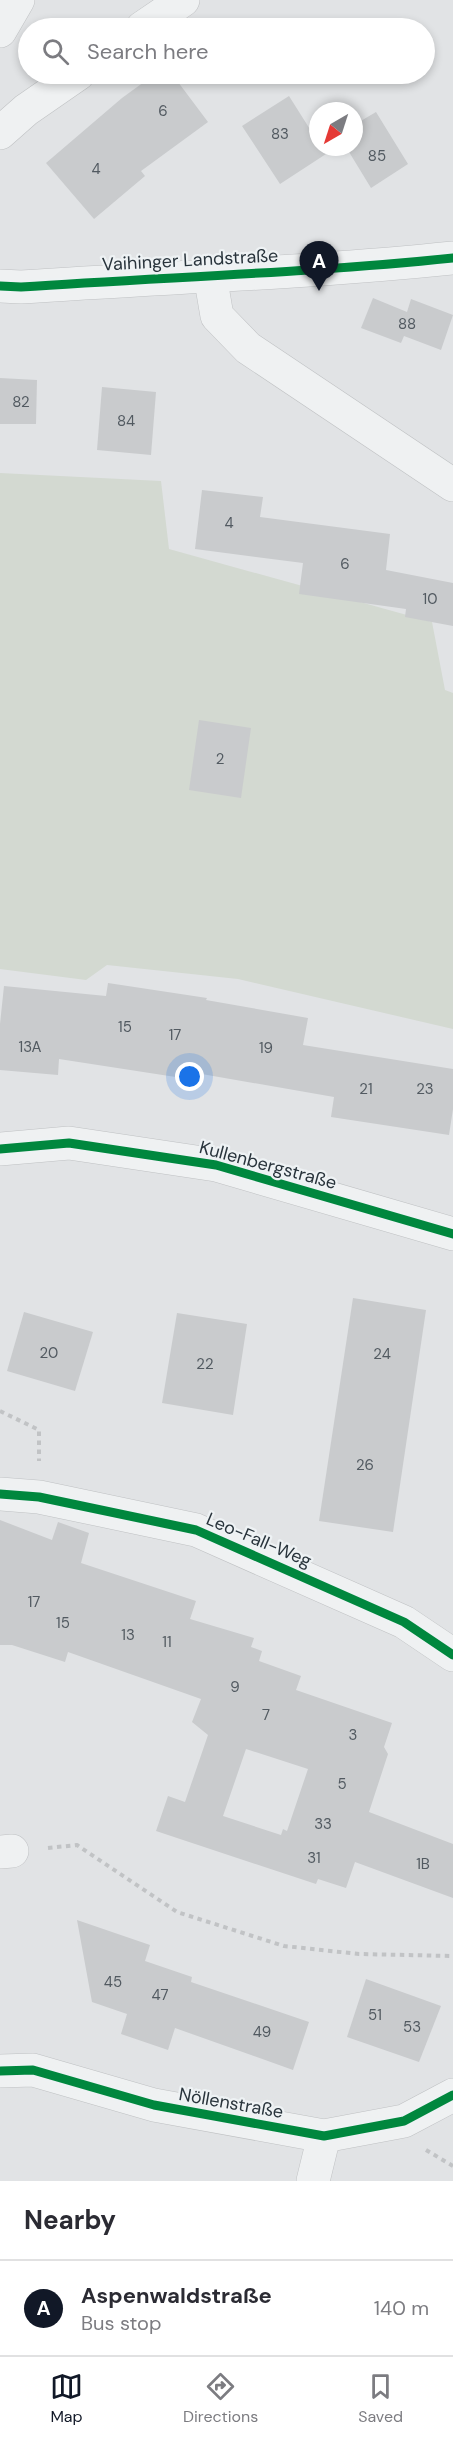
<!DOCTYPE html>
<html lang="en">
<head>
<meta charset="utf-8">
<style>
  body { margin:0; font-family:"DM Sans",sans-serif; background:#f7f7f7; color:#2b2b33 }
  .compass { position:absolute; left:309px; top:102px; width:54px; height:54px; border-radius:50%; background:#fff; box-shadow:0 3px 9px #0003; rotate:219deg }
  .you { position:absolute; left:190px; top:1077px; width:21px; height:21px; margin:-15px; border:4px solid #fff; border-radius:50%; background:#1a73e8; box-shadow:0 0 0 9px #1a73e833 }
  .badge { display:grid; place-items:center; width:39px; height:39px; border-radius:50%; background:#111827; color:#fff; font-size:20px; font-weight:700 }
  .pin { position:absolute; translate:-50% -50px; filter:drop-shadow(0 2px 3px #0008) }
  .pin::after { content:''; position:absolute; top:32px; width:21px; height:18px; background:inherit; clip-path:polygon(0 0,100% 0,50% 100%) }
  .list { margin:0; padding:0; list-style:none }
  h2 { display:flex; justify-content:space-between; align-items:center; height:78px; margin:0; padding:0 24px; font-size:26px }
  h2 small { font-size:20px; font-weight:400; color:#7c7c81 }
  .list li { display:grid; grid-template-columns:39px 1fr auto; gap:18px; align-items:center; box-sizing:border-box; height:96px; padding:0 24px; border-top:2px solid #e1e1e2 }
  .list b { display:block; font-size:22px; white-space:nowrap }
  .list p { margin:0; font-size:20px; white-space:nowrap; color:#7c7c81 }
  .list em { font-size:20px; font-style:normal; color:#7c7c81 }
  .icon { flex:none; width:33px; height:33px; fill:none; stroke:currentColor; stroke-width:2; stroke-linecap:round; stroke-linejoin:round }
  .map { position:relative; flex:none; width:453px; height:2181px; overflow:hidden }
  .search { position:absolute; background:#fff; box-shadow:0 3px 9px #0003; left:18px; right:18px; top:18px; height:66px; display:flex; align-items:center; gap:15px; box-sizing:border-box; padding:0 21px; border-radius:33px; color:#7c7c81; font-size:22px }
  .sheet { height:174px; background:#fff }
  nav { display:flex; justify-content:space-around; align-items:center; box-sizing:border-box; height:84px; border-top:2px solid #e1e1e2; background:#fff; font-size:16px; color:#7c7c81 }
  nav a { display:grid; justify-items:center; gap:3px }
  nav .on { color:#111827 }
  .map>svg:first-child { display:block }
  .green { fill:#d3d9d1 }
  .building { fill:#c9cbcd; fill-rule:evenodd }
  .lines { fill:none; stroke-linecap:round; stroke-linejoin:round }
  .minor-casing { stroke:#bfc1c3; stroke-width:34 }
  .path { stroke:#c1c3c5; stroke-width:4; stroke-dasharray:4.5 4.5; stroke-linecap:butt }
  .minor { stroke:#eff1f2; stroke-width:33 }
  .cycleway-casing { stroke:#eef2f4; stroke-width:13 }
  .cycleway { stroke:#00873e; stroke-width:9 }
  .labels { text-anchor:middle; stroke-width:4.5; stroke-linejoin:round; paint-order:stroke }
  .number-label { font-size:15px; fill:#525a61 }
  .street-label { font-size:18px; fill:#29343c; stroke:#eef2f4 }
</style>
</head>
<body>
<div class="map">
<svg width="453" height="2181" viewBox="0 0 453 2181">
  <rect width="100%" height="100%" fill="#e1e3e5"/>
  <path class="green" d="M0,473L161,481L169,549L432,622L445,690L453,693V1029L238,979L107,965L86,980L0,969Z"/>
  <g class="building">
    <path d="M155,74H172L208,122L141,171L145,176L94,219L46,163L122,98Z"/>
    <path d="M289,96L318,142V147H321L326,154L280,184L242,126Z"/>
    <path d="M376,112L408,164L371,188L346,147H354V125Z"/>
    <path d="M373,298L407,312L411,299L453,315L441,350L404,336L401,343L361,328Z"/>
    <path d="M0,378L37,380L36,424H0Z"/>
    <path d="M102,387L156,392L151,455L97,450Z"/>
    <path d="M202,490L263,497L260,517L390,534L386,570L453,583V626L405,617L406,609L299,594L303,563L195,549Z"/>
    <path d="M199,720L251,728L241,798L189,790Z"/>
    <path d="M108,983L207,998L206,1000L308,1018L303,1045L453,1069V1109L449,1135L331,1117L334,1097L196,1073L195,1080L59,1059L58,1075L0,1070V1024L4,986L106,996Z"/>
    <path d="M353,1298L426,1310L393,1532L319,1521Z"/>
    <path d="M24,1312L93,1332L75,1391L7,1371Z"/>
    <path d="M177,1313L247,1324L233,1415L162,1403Z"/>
    <path d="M0,1520L52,1540L58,1522L89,1533L81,1563L196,1601L190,1619L254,1638L251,1647L262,1651L259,1661L301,1676L296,1690L392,1723L384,1747L388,1754L369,1812L453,1844V1898L355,1862L346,1888L318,1879L316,1884L156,1831L168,1796L185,1802L208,1735L192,1722L201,1699L68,1652L65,1662L12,1645H0ZM246,1749L308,1769L287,1831L283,1829L281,1835L223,1816Z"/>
    <path d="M77,1920L150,1945L145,1961L192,1977L191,1982L309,2022L293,2070L175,2028L168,2050L121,2034L127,2014L92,2002Z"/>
    <path d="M366,1979L441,2006L419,2062L347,2037Z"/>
  </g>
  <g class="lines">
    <defs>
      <g id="minor">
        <path d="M142,28L183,0"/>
        <path d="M0,31L18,0"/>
        <path d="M0,133L26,110L78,74"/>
        <path d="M210,275L217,316L248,348L453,485"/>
        <path d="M0,286L21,287C165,277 309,273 453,258"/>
        <path d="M0,1149L69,1143L216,1165L453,1234"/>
        <path d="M0,1494L39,1497L196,1530L404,1622L453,1655"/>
        <path d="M0,1852L12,1851"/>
        <path d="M0,2071L33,2070L154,2105L324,2136L404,2121L453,2095"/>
        <path d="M313,2181L324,2136"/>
      </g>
    </defs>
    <use href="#minor" class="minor-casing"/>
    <g class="path">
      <path d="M0,1411L39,1430V1461"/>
      <path d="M48,1848L77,1845L177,1912L284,1946L359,1954L453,1956"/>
      <path d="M426,2150L453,2166"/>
    </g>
    <use href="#minor" class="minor"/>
    <defs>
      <g id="cycleway">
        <path d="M0,286L21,287C165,277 309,273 453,258"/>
        <path d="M0,1149L69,1143L216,1165L453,1234"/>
        <path d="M0,1494L39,1497L196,1530L404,1622L453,1655"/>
        <path d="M0,2071L33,2070L154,2105L324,2136L404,2121L453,2095"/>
      </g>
    </defs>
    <use href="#cycleway" class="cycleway-casing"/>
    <use href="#cycleway" class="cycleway"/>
  </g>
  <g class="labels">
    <g class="number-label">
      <text x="163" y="116">6</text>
      <text x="280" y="139">83</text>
      <text x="377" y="161">85</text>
      <text x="96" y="174">4</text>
      <text x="407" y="329">88</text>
      <text x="21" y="407">82</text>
      <text x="126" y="426">84</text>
      <text x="229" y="528">4</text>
      <text x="345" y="569">6</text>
      <text x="430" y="604">10</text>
      <text x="220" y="764">2</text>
      <text x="125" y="1032">15</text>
      <text x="175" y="1040">17</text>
      <text x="30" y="1052">13A</text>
      <text x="266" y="1053">19</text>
      <text x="366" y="1094">21</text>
      <text x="425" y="1094">23</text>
      <text x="49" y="1358">20</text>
      <text x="382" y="1359">24</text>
      <text x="205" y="1369">22</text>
      <text x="365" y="1470">26</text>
      <text x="34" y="1607">17</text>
      <text x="63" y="1628">15</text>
      <text x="128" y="1640">13</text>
      <text x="167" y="1647">11</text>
      <text x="235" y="1692">9</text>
      <text x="266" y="1720">7</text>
      <text x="353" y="1740">3</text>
      <text x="342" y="1789">5</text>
      <text x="323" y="1829">33</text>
      <text x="314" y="1863">31</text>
      <text x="423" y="1869">1B</text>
      <text x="113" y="1987">45</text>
      <text x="160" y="2000">47</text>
      <text x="375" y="2020">51</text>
      <text x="412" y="2032">53</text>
      <text x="262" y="2037">49</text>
    </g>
    <g class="street-label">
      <text transform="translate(190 260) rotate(-3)" y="6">Vaihinger Landstraße</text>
      <text transform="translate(268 1165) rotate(15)" y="6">Kullenbergstraße</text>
      <text transform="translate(259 1540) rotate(23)" y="6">Leo-Fall-Weg</text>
      <text transform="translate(231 2103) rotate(10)" y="6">Nöllenstraße</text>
    </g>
  </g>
</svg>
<svg class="compass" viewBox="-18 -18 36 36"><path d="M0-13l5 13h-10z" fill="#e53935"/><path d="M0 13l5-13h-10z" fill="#7c7c81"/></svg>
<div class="you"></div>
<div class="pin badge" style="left:319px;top:291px">A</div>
<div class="search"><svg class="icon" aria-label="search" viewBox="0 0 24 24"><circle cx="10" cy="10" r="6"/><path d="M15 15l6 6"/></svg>Search here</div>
</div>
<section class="sheet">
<h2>Nearby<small></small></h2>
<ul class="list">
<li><span class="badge">A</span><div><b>Aspenwaldstraße</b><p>Bus stop</p></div><em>140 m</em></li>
</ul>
</section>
<nav>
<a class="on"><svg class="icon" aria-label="map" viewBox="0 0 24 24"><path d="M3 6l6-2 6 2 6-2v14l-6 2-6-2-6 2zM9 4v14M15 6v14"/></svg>Map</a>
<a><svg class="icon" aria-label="directions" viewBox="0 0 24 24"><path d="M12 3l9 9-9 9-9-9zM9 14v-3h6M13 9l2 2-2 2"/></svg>Directions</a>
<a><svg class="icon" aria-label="saved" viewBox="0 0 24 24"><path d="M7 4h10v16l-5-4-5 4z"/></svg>Saved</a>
</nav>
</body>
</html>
